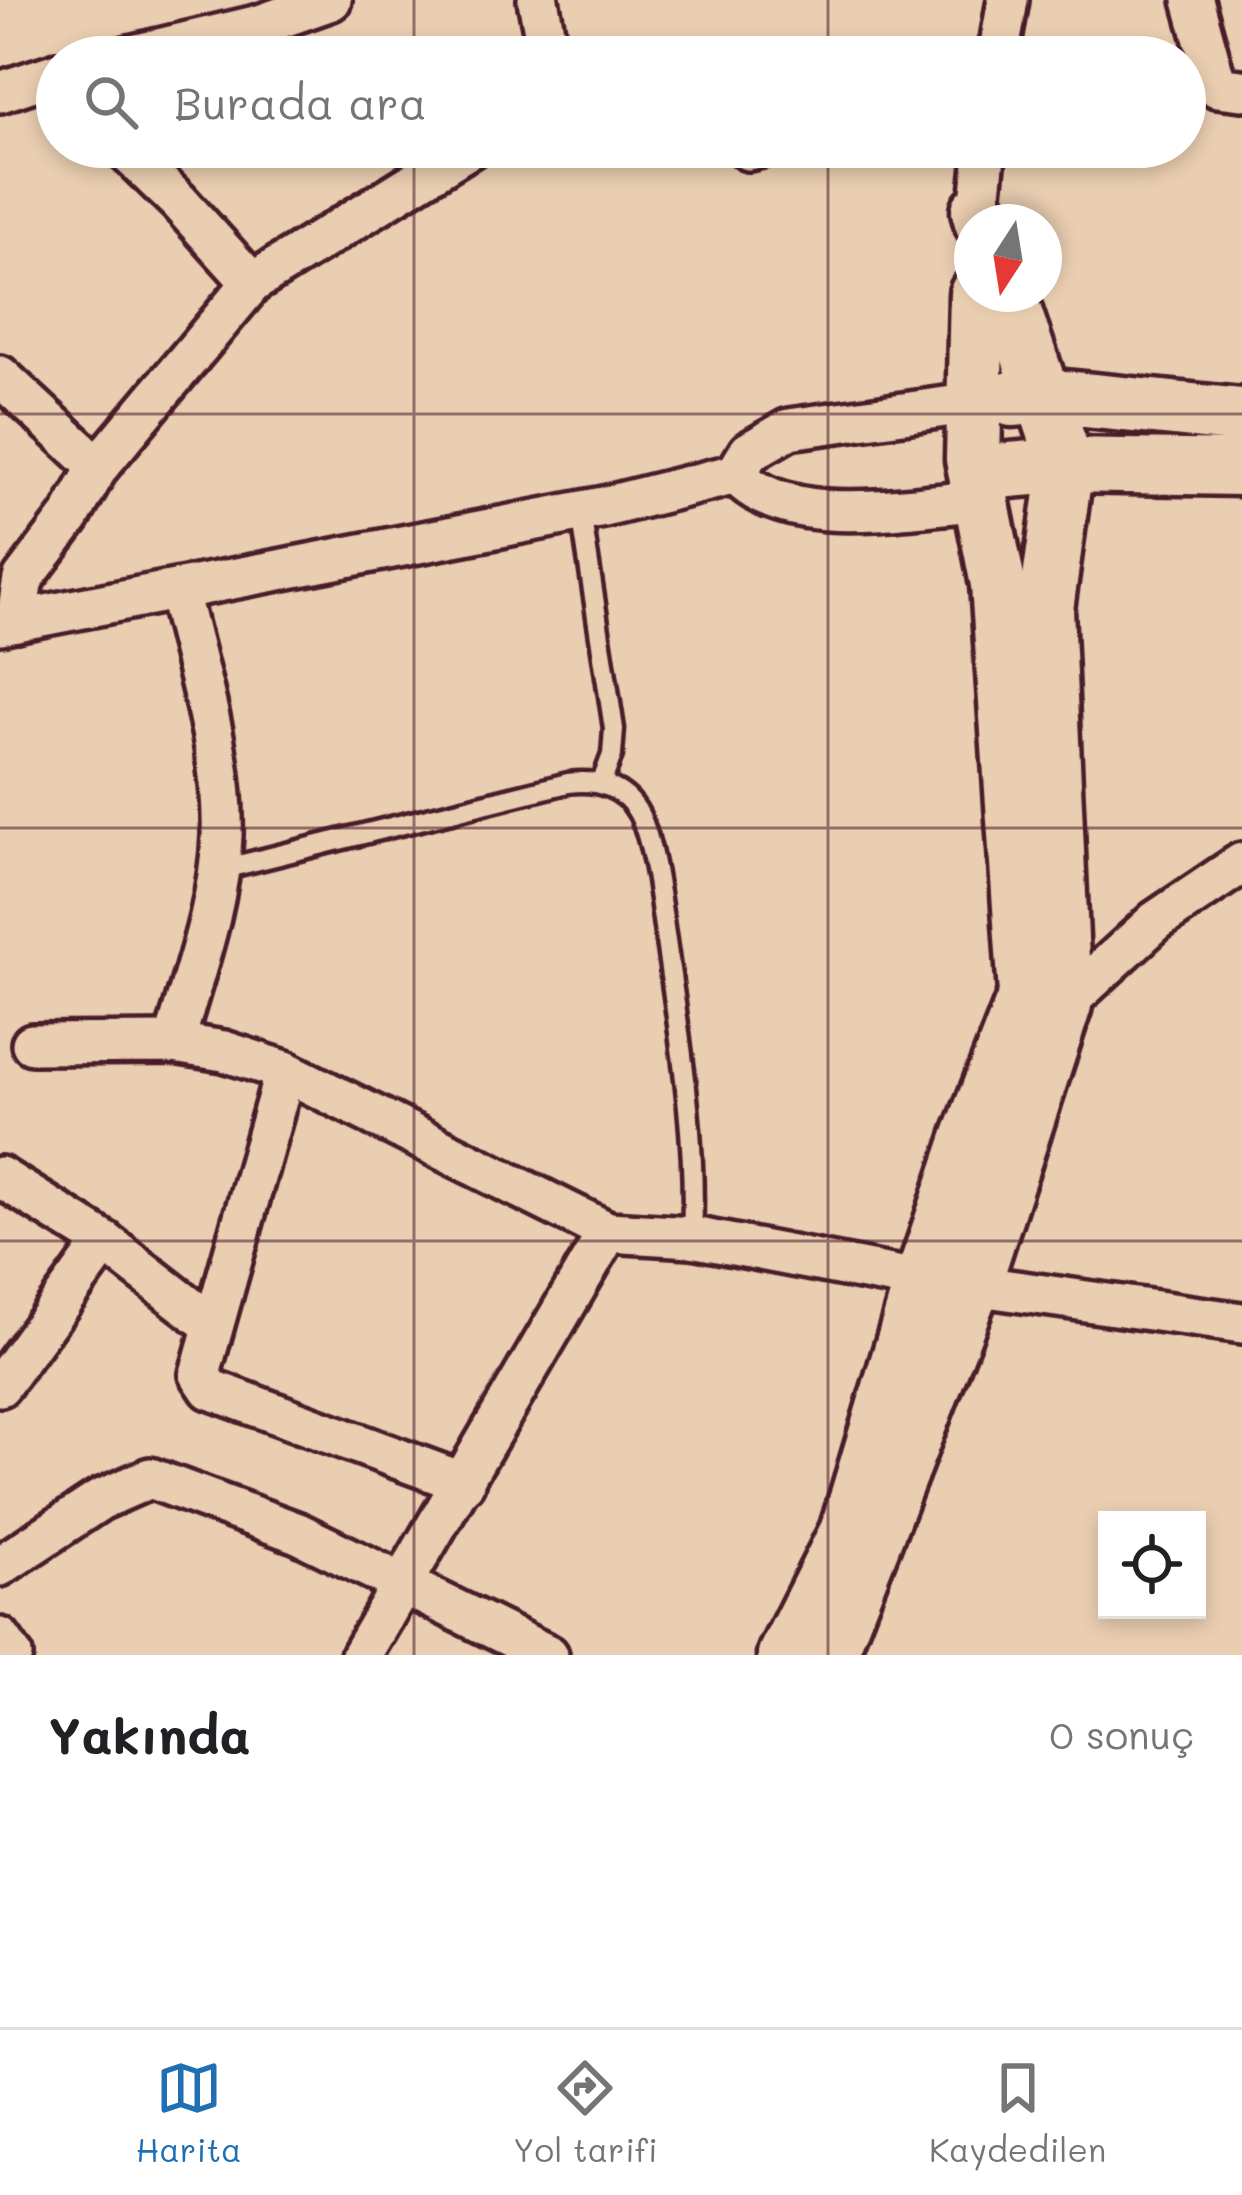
<!DOCTYPE html>
<html lang="tr">
<head>
<meta charset="utf-8">
<style>
  body { margin:0; font-family:Mali,sans-serif; background:#f6f6f6; color:#202124 }
  .controls { position:absolute; right:36px; bottom:36px; display:grid; overflow:hidden; border-radius:0px; box-shadow:0 6px 18px #0003 }
  .controls button { width:108px; height:108px; display:grid; place-items:center; padding:0; border:0; border-bottom:3px solid #e0e0e0; background:#fff; color:#202124; font:60px sans-serif }
  .compass { position:absolute; left:954px; top:204px; width:108px; height:108px; border-radius:50%; background:#fff; box-shadow:0 6px 18px #0003; rotate:192deg }
  .list { margin:0; padding:0; list-style:none }
  h2 { display:flex; justify-content:space-between; align-items:center; height:156px; margin:0; padding:0 48px; font-size:51px }
  h2 small { font-size:39px; font-weight:400; color:#757577 }
  .icon { flex:none; width:66px; height:66px; fill:none; stroke:currentColor; stroke-width:2; stroke-linecap:round; stroke-linejoin:round }
  .map { position:relative; flex:none; width:1242px; height:1655px; overflow:hidden }
  .search { position:absolute; background:#fff; box-shadow:0 6px 18px #0003; left:36px; right:36px; top:36px; height:132px; display:flex; align-items:center; gap:30px; box-sizing:border-box; padding:0 42px; border-radius:66px; color:#757577; font-size:45px }
  .sheet { height:372px; background:#fff }
  nav { display:flex; justify-content:space-around; align-items:center; box-sizing:border-box; height:168px; border-top:3px solid #e0e0e0; background:#fff; font-size:33px; color:#757577 }
  nav a { display:grid; justify-items:center; gap:6px }
  nav .on { color:#1f6fb2 }
  .map>svg:first-child { display:block }
  .lines { fill:none; stroke-linecap:round; stroke-linejoin:round }
  .lane-casing { stroke:#4a1f2b; stroke-width:27 }
  .street-casing { stroke:#4a1f2b; stroke-width:48 }
  .secondary-casing { stroke:#4a1f2b; stroke-width:63 }
  .lane { stroke:#eaceb1; stroke-width:18 }
  .street { stroke:#eaceb1; stroke-width:39 }
  .secondary { stroke:#eaceb1; stroke-width:54 }
  .grid { fill:none; stroke:#4a1f2b; stroke-width:3; stroke-opacity:0.55 }
</style>
</head>
<body>
<div class="map">
<svg width="1242" height="1655" viewBox="0 0 1242 1655">
  <rect width="100%" height="100%" fill="#eaceb1"/>
  <filter id="ink" filterUnits="userSpaceOnUse"><feTurbulence type="fractalNoise" baseFrequency=".00833" numOctaves="2"/><feDisplacementMap in="SourceGraphic" scale="24" xChannelSelector="R" yChannelSelector="G"/><feConvolveMatrix kernelMatrix="1 2 1 2 8 2 1 2 1" color-interpolation-filters="sRGB"/></filter>
  <g filter="url(#ink)">
    <g class="lines">
      <defs>
        <g id="lane">
          <path d="M581,512L614,729L612,755L601,784"/>
          <path d="M219,870L568,783C596,779 625,787 639,814C654,843 661,908 666,941C680,1040 697,1138 692,1237"/>
        </g>
        <g id="street">
          <path d="M538,0L549,57"/>
          <path d="M1193,0L1217,87L1242,90"/>
          <path d="M125,57L260,25L331,0"/>
          <path d="M998,57L1008,0"/>
          <path d="M0,92L57,73"/>
          <path d="M122,147L178,201L252,283"/>
          <path d="M748,150L761,147"/>
          <path d="M979,211L986,147"/>
          <path d="M0,376L98,467"/>
          <path d="M974,403L789,429L749,452L736,474C788,532 908,505 979,501"/>
          <path d="M16,621L23,579L70,517L98,467L252,283L471,147"/>
          <path d="M0,624L604,507L736,474"/>
          <path d="M1064,1005L1156,921L1242,863"/>
          <path d="M174,1043C193,975 219,907 222,836C225,754 196,669 178,590"/>
          <path d="M32,1044L174,1043L224,1051L285,1071L608,1232L692,1237L922,1281"/>
          <path d="M285,1071L200,1374L210,1389L464,1483"/>
          <path d="M0,1177L105,1242L211,1324"/>
          <path d="M973,1285L1242,1323"/>
          <path d="M0,1386L105,1242"/>
          <path d="M0,1566L100,1500L150,1478L298,1533L548,1655"/>
          <path d="M0,1638L12,1655"/>
          <path d="M361,1655L608,1232"/>
        </g>
        <g id="secondary">
          <path d="M979,211L982,222"/>
          <path d="M1012,399L1045,396L1242,416"/>
          <path d="M976,473L1066,465L1242,468"/>
          <path d="M785,1655L847,1532L922,1281L971,1136L1026,995L998,584L973,459L977,294"/>
          <path d="M829,1655L973,1285L1064,1005L1046,609L1066,465L1008,294"/>
        </g>
      </defs>
      <use href="#lane" class="lane-casing"/>
      <use href="#street" class="street-casing"/>
      <use href="#secondary" class="secondary-casing"/>
      <use href="#lane" class="lane"/>
      <use href="#street" class="street"/>
      <use href="#secondary" class="secondary"/>
    </g>
  </g>
  <path class="grid" d="M414,0V57M828,0V57M414,147V1655M828,147V1655M0,414H1242M0,828H1242M0,1241H1242"/>
</svg>
<div class="controls">
<button><svg class="icon" aria-label="locate" viewBox="0 0 24 24"><circle cx="12" cy="12" r="6"/><path d="M12 2v4M12 18v4M2 12h4M18 12h4"/></svg></button>
</div>
<svg class="compass" viewBox="-18 -18 36 36"><path d="M0-13l5 13h-10z" fill="#e53935"/><path d="M0 13l5-13h-10z" fill="#757577"/></svg>
<div class="search"><svg class="icon" aria-label="search" viewBox="0 0 24 24"><circle cx="10" cy="10" r="6"/><path d="M15 15l6 6"/></svg>Burada ara</div>
</div>
<section class="sheet">
<h2>Yakında<small>0 sonuç</small></h2>
<ul class="list">
</ul>
</section>
<nav>
<a class="on"><svg class="icon" aria-label="map" viewBox="0 0 24 24"><path d="M3 6l6-2 6 2 6-2v14l-6 2-6-2-6 2zM9 4v14M15 6v14"/></svg>Harita</a>
<a><svg class="icon" aria-label="directions" viewBox="0 0 24 24"><path d="M12 3l9 9-9 9-9-9zM9 14v-3h6M13 9l2 2-2 2"/></svg>Yol tarifi</a>
<a><svg class="icon" aria-label="saved" viewBox="0 0 24 24"><path d="M7 4h10v16l-5-4-5 4z"/></svg>Kaydedilen</a>
</nav>
</body>
</html>
